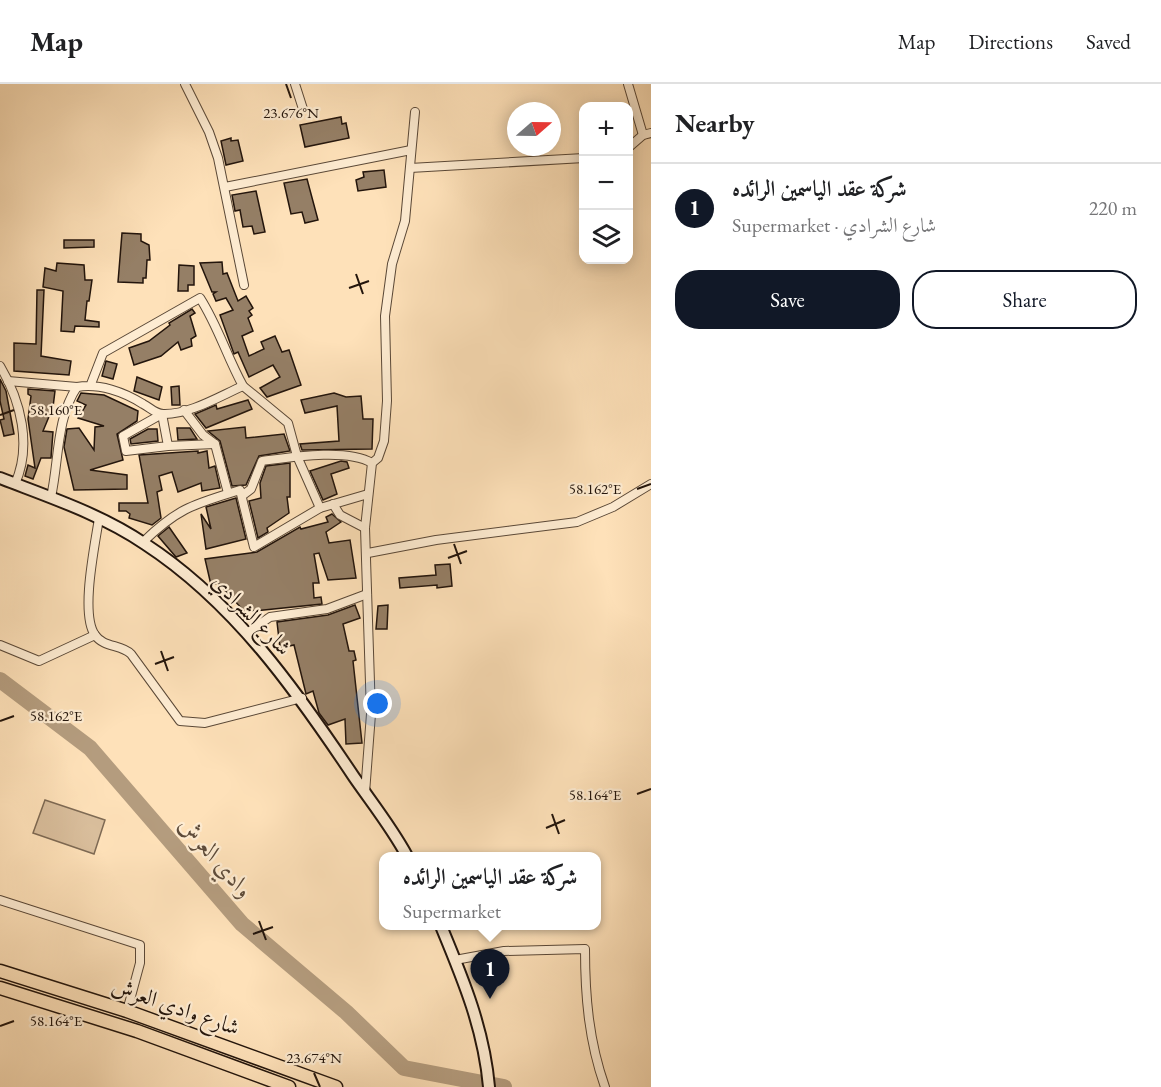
<!DOCTYPE html>
<html lang="en">
<head>
<meta charset="utf-8">
<style>
  body { margin:0; font-family:"EB Garamond",Amiri,serif; background:#f6f6f6; color:#202124 }
  .controls { position:absolute; right:18px; top:18px; display:grid; overflow:hidden; border-radius:12px; box-shadow:0 3px 15px #0003 }
  .controls button { width:54px; height:54px; display:grid; place-items:center; padding:0; border:0; border-bottom:2px solid #e0e0e0; background:#fff; color:#202124; font:30px sans-serif }
  .compass { position:absolute; left:507px; top:18px; width:54px; height:54px; border-radius:50%; background:#fff; box-shadow:0 3px 15px #0003; rotate:70deg }
  .you { position:absolute; left:378px; top:620px; width:21px; height:21px; margin:-15px; border:4px solid #fff; border-radius:50%; background:#1a73e8; box-shadow:0 0 0 9px #1a73e833 }
  .badge { display:grid; place-items:center; width:39px; height:39px; border-radius:50%; background:#111827; color:#fff; font-size:20px; font-weight:700 }
  .pin { position:absolute; translate:-50% -50px; filter:drop-shadow(0 2px 3px #0008) }
  .pin::after { content:''; position:absolute; top:32px; width:21px; height:18px; background:inherit; clip-path:polygon(0 0,100% 0,50% 100%) }
  .popup { position:absolute; left:379px; top:768px; width:222px; height:78px; box-sizing:border-box; display:grid; place-content:center; border-radius:12px; background:#fff; filter:drop-shadow(0 2px 4px #0005); font-size:20px; white-space:nowrap; color:#757577 }
  .popup b { font-size:22px; color:#202124 }
  .popup::after { content:''; position:absolute; left:50%; top:100%; margin-left:-12px; border:12px solid transparent; border-top-color:#fff }
  .list { margin:0; padding:0; list-style:none }
  h2 { display:flex; justify-content:space-between; align-items:center; height:78px; margin:0; padding:0 24px; font-size:26px }
  h2 small { font-size:20px; font-weight:400; color:#757577 }
  .list li { display:grid; grid-template-columns:39px 1fr auto; gap:18px; align-items:center; box-sizing:border-box; height:90px; padding:0 24px; border-top:2px solid #e0e0e0 }
  .list b { display:block; font-size:22px; white-space:nowrap }
  .list p { margin:0; font-size:20px; white-space:nowrap; color:#757577 }
  .list em { font-size:20px; font-style:normal; color:#757577 }
  .actions { display:flex; gap:12px; padding:18px 24px }
  .actions a { flex:1; padding:14px 0; border:2px solid #111827; border-radius:24px; text-align:center; font-size:21px; color:#111827 }
  .actions .main { background:#111827; color:#fff }
  .icon { flex:none; width:33px; height:33px; fill:none; stroke:currentColor; stroke-width:2; stroke-linecap:round; stroke-linejoin:round }
  .map { position:relative; flex:none; width:651px; height:1003px; overflow:hidden }
  header { display:flex; align-items:center; gap:36px; box-sizing:border-box; height:84px; padding:0 30px; background:#fff; border-bottom:2px solid #e0e0e0 }
  header strong { font-size:28px }
  nav { display:flex; gap:33px; margin-inline-start:auto; font-size:21px }
  main { display:flex }
  aside { flex:1; background:#fff }
  .map>svg:first-child { display:block }
  .green { fill:#d9be9c; stroke:#7e6a54; stroke-width:1.5 }
  .lines { fill:none; stroke-linecap:round; stroke-linejoin:round }
  .river { stroke:#b49c7e; stroke-width:16 }
  .building { fill:#957f66; stroke:#23150c; stroke-width:1.5 }
  .street-casing { stroke:#5a4837; stroke-width:10 }
  .secondary-casing { stroke:#23150c; stroke-width:14 }
  .primary-casing { stroke:#23150c; stroke-width:15 }
  .street { stroke:#feecd2; stroke-width:8 }
  .secondary { stroke:#feecd2; stroke-width:10 }
  .primary { stroke:#fee1b9; stroke-width:12 }
  .ticks { fill:none; stroke:#23150c; stroke-width:2 }
  .labels { text-anchor:middle; stroke-width:4.5; stroke-linejoin:round; paint-order:stroke }
  .street-label { font-size:22px; fill:#23150c; stroke:#feecd2 }
  .water-label { font-size:24px; font-style:italic; fill:#5d4b3a; stroke:#feecd2 }
  .ticks-label { font-size:15px; text-anchor:middle; fill:#23150c; stroke:#feecd2; stroke-width:4.5; stroke-linejoin:round; paint-order:stroke }
</style>
</head>
<body>
<header>
<strong>Map</strong>
<nav><a>Map</a><a>Directions</a><a>Saved</a></nav>
</header>
<main>
<div class="map">
<svg width="651" height="1003" viewBox="0 0 651 1003">
  <rect width="100%" height="100%" fill="#fee1b9"/>
  <filter id="stains"><feTurbulence type="fractalNoise" baseFrequency=".00333" numOctaves="4"/><feColorMatrix values="0 0 0 0 .2 0 0 0 0 .09 0 0 0 0 .02 0 0 0 .5 -.17"/></filter>
  <radialGradient id="worn" r=".72"><stop offset=".6" stop-color="#630" stop-opacity="0"/><stop offset="1" stop-color="#630" stop-opacity=".3"/></radialGradient>
  <path class="green" d="M45,716L105,736L94,770L33,749Z"/>
  <g class="lines">
    <path class="river" d="M0,596L90,664L242,840L346,928L404,984L504,1003"/>
  </g>
  <g class="building">
    <path d="M341,33L342,40L346,39L349,54L305,63L300,41Z"/>
    <path d="M231,54V57L238,56L243,77L226,81L221,57Z"/>
    <path d="M384,86L386,103L358,107L356,96L364,93L363,88Z"/>
    <path d="M307,95L318,136L305,139L302,128L291,130L284,99Z"/>
    <path d="M256,107L265,148L254,150L252,142L243,143L240,126L235,127L232,111Z"/>
    <path d="M122,149L141,150V157L149,161L150,176H147L146,194H143V199L118,198Z"/>
    <path d="M64,156H94V163L64,164Z"/>
    <path d="M222,178L223,190L227,189L238,217L246,212L253,224L249,227L252,231L248,234L253,247L242,252L249,272L264,265L261,258L275,252L282,268L289,266L301,301L267,313L260,304L280,293L273,281L249,293L238,268L234,270L220,231L233,226L226,214L216,217L213,210L216,208H212L200,179Z"/>
    <path d="M57,179L84,181L85,196H92L89,217H87L85,236L99,238V243L75,242L74,248L61,247L63,207L43,203L45,184L56,187Z"/>
    <path d="M179,181L194,182V201H188V207H178Z"/>
    <path d="M37,206H44L41,272L71,277L69,291L14,287V259L36,260Z"/>
    <path d="M192,225L195,229L190,232L196,252L191,255L192,262L181,266L178,258L161,272L134,281L129,264L149,257L170,241L169,239Z"/>
    <path d="M106,277L117,280L113,295L102,292Z"/>
    <path d="M137,293L162,303L159,316L134,307Z"/>
    <path d="M0,295L6,307L14,350L4,352L0,336L4,335L0,317Z"/>
    <path d="M179,302L180,321H172L171,303Z"/>
    <path d="M28,305L55,307L53,323L43,347L53,348L51,374H41L33,395L25,392L28,381L35,384L28,335L31,312L28,310Z"/>
    <path d="M81,309L104,311L138,327L137,337L117,350L123,376L90,386L127,391V405L74,406L64,363L67,345L79,344L94,366L95,343L104,342L78,334L86,321L77,317Z"/>
    <path d="M334,309L346,313L361,312L363,335H373L372,365L302,366L300,360L339,357L337,322L305,329L301,316Z"/>
    <path d="M248,316L252,325L206,344L195,330L216,321L217,325Z"/>
    <path d="M245,343L246,354L284,350L290,367L259,372L246,401L232,402L220,357L208,347Z"/>
    <path d="M177,344H190L197,355L178,356Z"/>
    <path d="M148,345H157L158,357L131,360L130,355Z"/>
    <path d="M198,367V369L207,367L209,384L215,382L220,404L202,407L201,399L178,408L172,388L159,392L162,406L157,408L161,434L152,441L129,434L130,430L126,427H119V419H148L139,371Z"/>
    <path d="M341,377L347,378L349,384L331,390L337,410L323,416L310,387Z"/>
    <path d="M290,379V413H287L289,429L267,444L268,448L258,454L249,417L261,414L260,399L266,382Z"/>
    <path d="M236,414L246,455L206,465L201,430L211,445L206,423Z"/>
    <path d="M332,430L341,438L326,448L329,459L350,456L356,494L328,496L319,469L314,470L319,499H313L314,514L321,513L322,520L245,528L218,499L211,501L205,475L257,468L300,443L301,445L328,438L326,433Z"/>
    <path d="M169,443L187,469L176,473L158,452Z"/>
    <path d="M450,480L452,502L437,504V501L400,504L399,494L436,491L435,481Z"/>
    <path d="M355,521L360,534L343,540L349,567H354L356,576L353,577L362,659L346,660L345,635L328,641L319,629L313,607L306,610L294,561L280,564L277,538L328,531Z"/>
    <path d="M388,521L387,545H376L378,522Z"/>
  </g>
  <g class="lines">
    <defs>
      <g id="street">
        <path d="M185,0L209,48L218,74L244,201"/>
        <path d="M295,0L303,25"/>
        <path d="M628,0L643,51"/>
        <path d="M628,64L643,51L651,49"/>
        <path d="M410,84L584,74"/>
        <path d="M225,103L411,66"/>
        <path d="M0,282C21,317 32,362 15,400"/>
        <path d="M8,297L77,303C56,334 59,378 51,413"/>
        <path d="M243,302L288,339L297,372L320,424"/>
        <path d="M77,303C99,299 124,308 143,320C151,324 154,329 163,330C189,331 220,312 243,302C227,273 218,242 200,214L103,269L91,300"/>
        <path d="M184,326L203,351L215,360L228,409"/>
        <path d="M168,362L162,330L123,352L126,367L168,362L215,360"/>
        <path d="M243,411L251,405L262,377C292,373 347,364 372,379"/>
        <path d="M333,420L340,431L365,444"/>
        <path d="M99,434C95,461 80,530 95,551C104,564 121,560 131,570L180,637L205,639L302,614"/>
        <path d="M143,458C179,423 195,420 240,406L254,463L320,424L368,410"/>
        <path d="M368,469L436,456L577,438L613,423L651,400"/>
        <path d="M247,549L270,533L327,525L367,510"/>
        <path d="M0,561L39,577L95,551"/>
        <path d="M365,709L371,630L365,444L372,379L378,374L384,357L387,317L385,232L392,180L405,137L415,28"/>
        <path d="M0,816L140,861V879L127,927"/>
        <path d="M455,876L504,867L585,865C585,913 589,958 605,1003"/>
      </g>
      <g id="secondary">
        <path d="M0,394C49,413 101,430 145,460C234,518 296,606 354,693C372,719 392,744 407,772"/>
        <path d="M441,842C463,895 484,945 489,1003"/>
      </g>
      <g id="primary">
        <path d="M0,887L127,927L336,1003"/>
        <path d="M0,904L137,947L289,1003"/>
      </g>
    </defs>
    <use href="#street" class="street-casing"/>
    <use href="#secondary" class="secondary-casing"/>
    <use href="#primary" class="primary-casing"/>
    <use href="#street" class="street"/>
    <use href="#secondary" class="secondary"/>
    <use href="#primary" class="primary"/>
  </g>
  <path class="ticks" d="M286,0L291,14M356,190L363,210M349,204L369,197M0,331L14,326M637,405L651,400M454,460L461,480M448,474L467,467M161,567L168,587M155,580L174,573M0,637L14,632M637,710L651,705M552,730L559,750M546,744L565,736M259,837L266,856M253,850L273,843M0,942L14,937M314,989L320,1003"/>
  <g class="labels">
    <g class="street-label">
      <text transform="translate(252 530) rotate(46)" y="8">شارع الشرادي</text>
      <text transform="translate(176 922) rotate(19)" y="8">شارع وادي العرش</text>
    </g>
    <g class="water-label">
      <text transform="translate(216 773) rotate(49)" y="8">وادي العرش</text>
    </g>
  </g>
  <g class="ticks-label">
    <text x="291" y="34">23.676°N</text>
    <text x="56" y="331">58.160°E</text>
    <text x="595" y="410">58.162°E</text>
    <text x="56" y="637">58.162°E</text>
    <text x="595" y="716">58.164°E</text>
    <text x="56" y="942">58.164°E</text>
    <text x="314" y="979">23.674°N</text>
  </g>
  <rect width="100%" height="100%" filter="url(#stains)"/>
  <rect width="100%" height="100%" fill="url(#worn)"/>
</svg>
<div class="controls">
<button>+</button>
<button>−</button>
<button><svg class="icon" aria-label="layers" viewBox="0 0 24 24"><path d="M12 4l9 5-9 5-9-5zM3 14l9 5 9-5"/></svg></button>
</div>
<svg class="compass" viewBox="-18 -18 36 36"><path d="M0-13l5 13h-10z" fill="#e53935"/><path d="M0 13l5-13h-10z" fill="#757577"/></svg>
<div class="you"></div>
<div class="pin badge" style="left:490px;top:915px">1</div>
<div class="popup"><b>شرکة عقد الیاسمین الرائدہ</b>Supermarket</div>
</div>
<aside>
<h2>Nearby<small></small></h2>
<ul class="list">
<li><span class="badge">1</span><div><b>شرکة عقد الیاسمین الرائدہ</b><p>Supermarket · شارع الشرادي</p></div><em>220 m</em></li>
</ul>
<div class="actions"><a class="main">Save</a><a>Share</a></div>
</aside>
</main>
</body>
</html>
